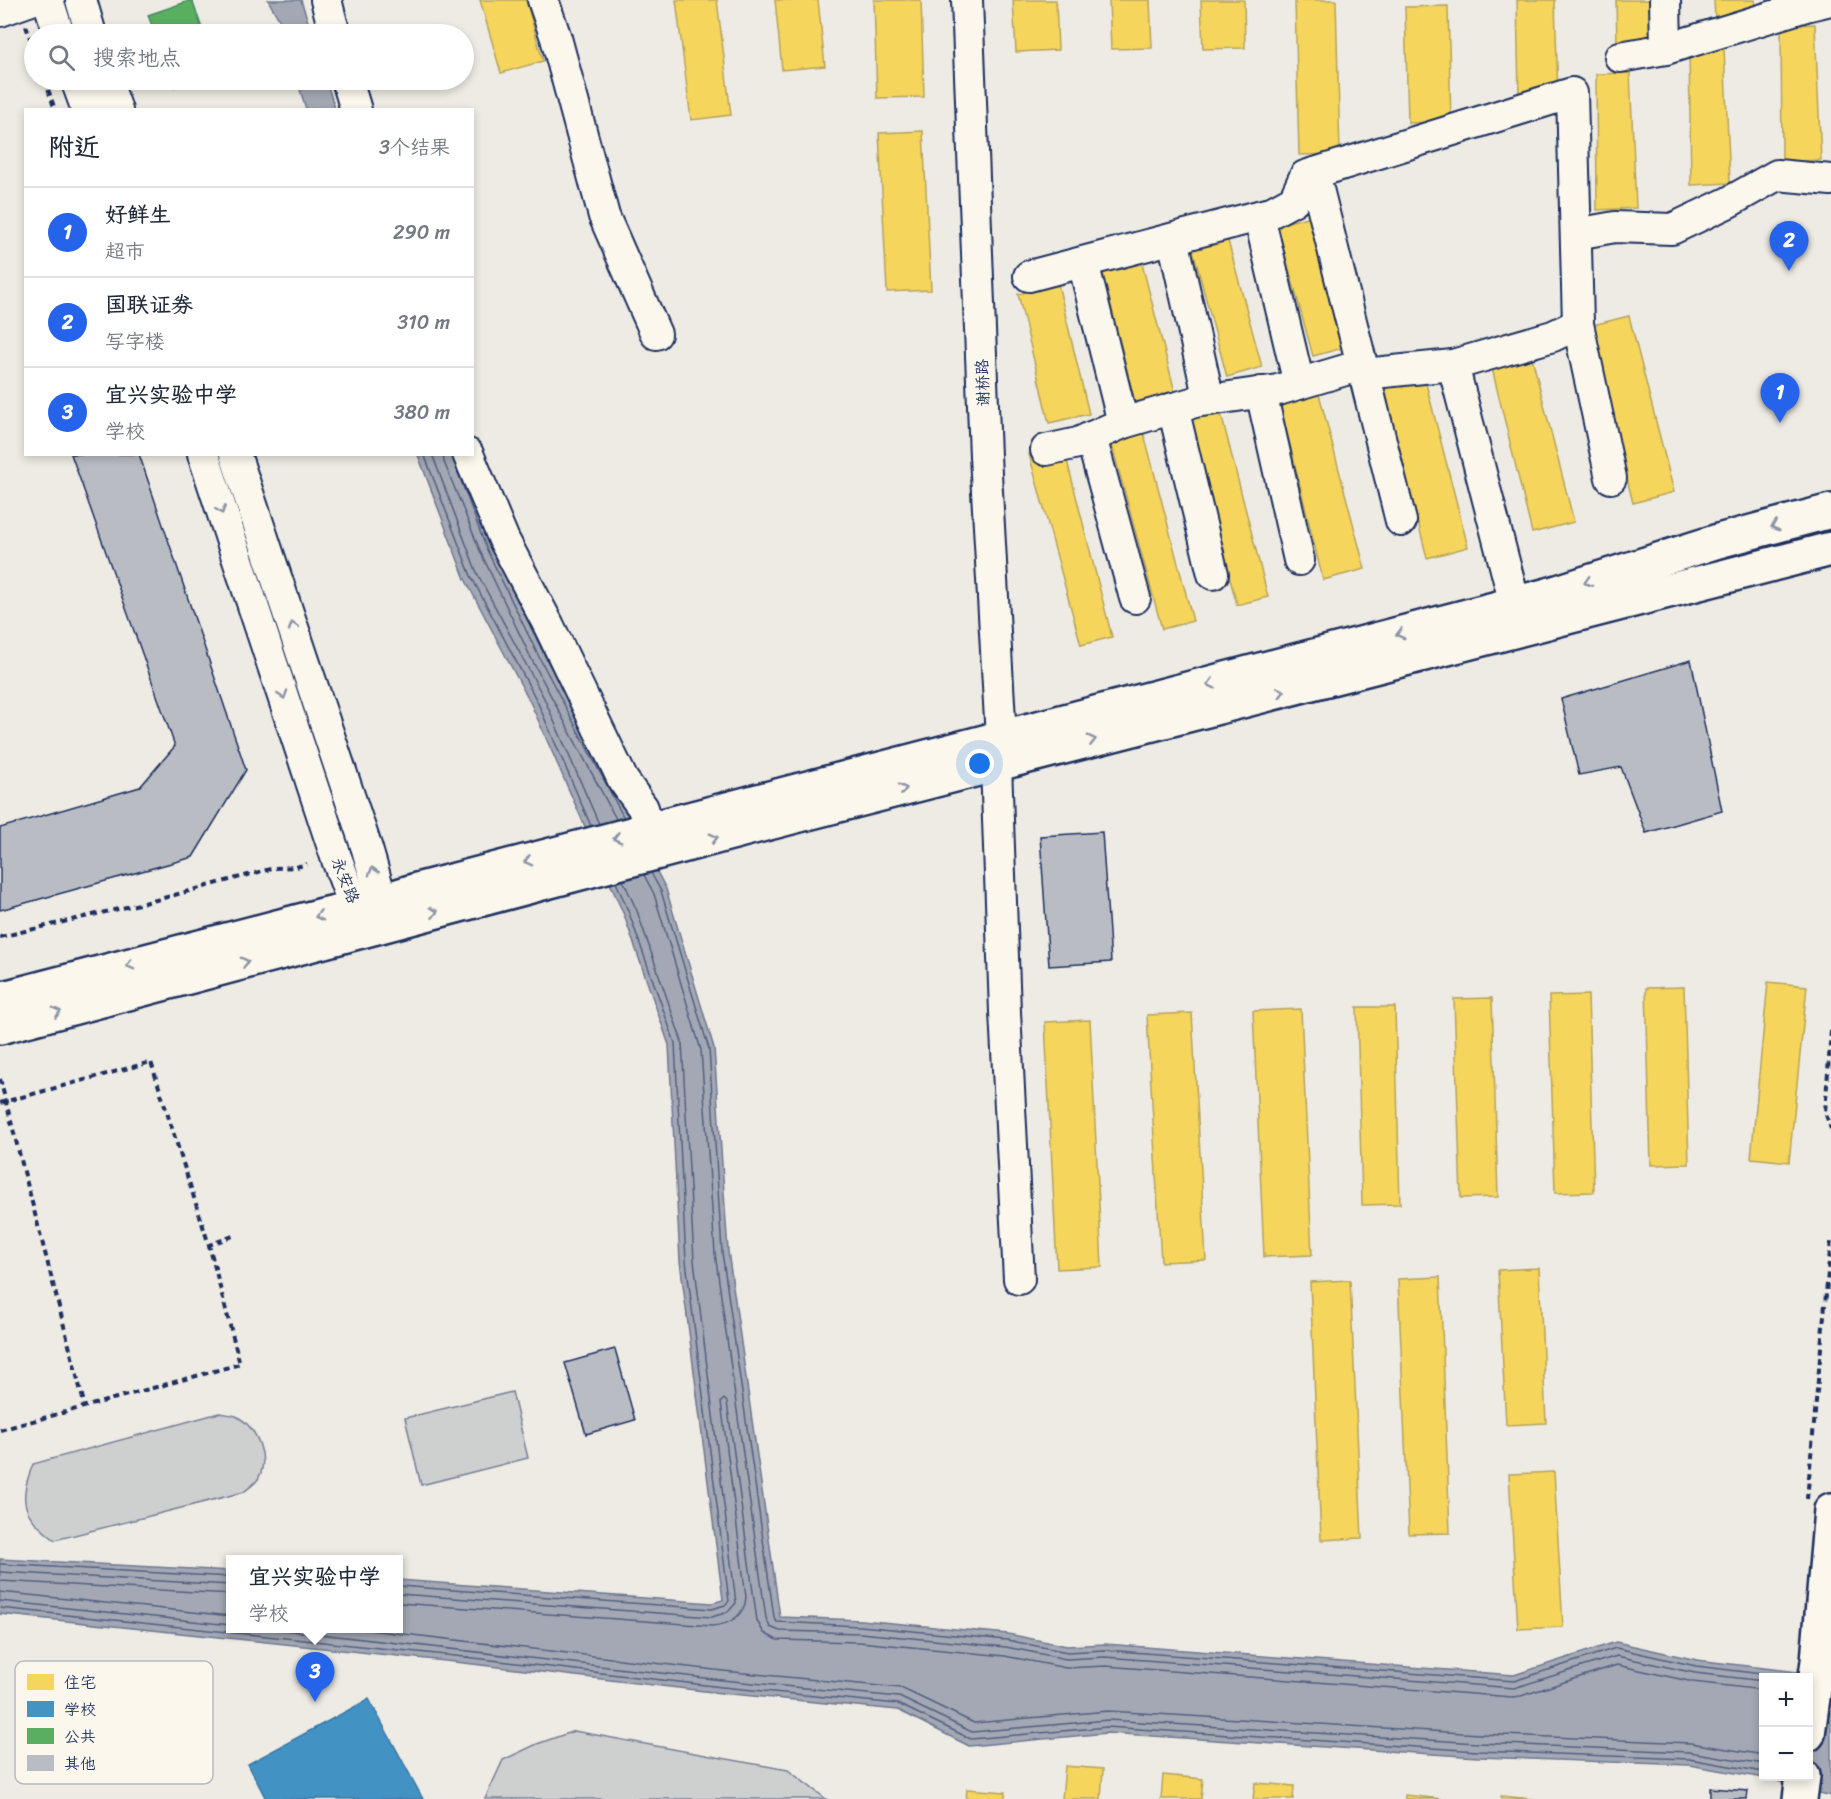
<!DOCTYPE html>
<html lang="zh">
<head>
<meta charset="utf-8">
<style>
  body { margin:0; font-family:Sriracha,"LXGW WenKai TC",sans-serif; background:#f6f6f7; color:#1f2937 }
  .controls { position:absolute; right:18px; bottom:18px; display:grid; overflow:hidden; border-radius:0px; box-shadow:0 3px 9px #0003 }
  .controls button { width:54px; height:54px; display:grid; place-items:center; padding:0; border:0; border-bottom:2px solid #e0e1e3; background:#fff; color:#1f2937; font:30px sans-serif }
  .you { position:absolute; left:980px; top:764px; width:21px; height:21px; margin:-15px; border:4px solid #fff; border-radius:50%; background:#1a73e8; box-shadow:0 0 0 9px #1a73e833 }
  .badge { display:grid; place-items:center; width:39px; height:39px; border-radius:50%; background:#2563eb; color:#fff; font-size:20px; font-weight:700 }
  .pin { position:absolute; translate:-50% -50px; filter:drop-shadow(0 2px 3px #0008) }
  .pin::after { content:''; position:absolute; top:32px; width:21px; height:18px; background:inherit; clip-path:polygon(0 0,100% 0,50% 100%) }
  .popup { position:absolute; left:226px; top:1555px; width:177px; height:78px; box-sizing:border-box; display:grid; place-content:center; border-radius:0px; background:#fff; filter:drop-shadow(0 2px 4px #0005); font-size:20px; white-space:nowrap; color:#747a83 }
  .popup b { font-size:22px; color:#1f2937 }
  .popup::after { content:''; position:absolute; left:50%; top:100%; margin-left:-12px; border:12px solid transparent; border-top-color:#fff }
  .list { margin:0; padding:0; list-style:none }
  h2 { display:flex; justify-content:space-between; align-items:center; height:78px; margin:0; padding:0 24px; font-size:26px }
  h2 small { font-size:20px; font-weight:400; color:#747a83 }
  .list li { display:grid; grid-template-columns:39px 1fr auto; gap:18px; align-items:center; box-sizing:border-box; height:90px; padding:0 24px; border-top:2px solid #e0e1e3 }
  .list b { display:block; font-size:22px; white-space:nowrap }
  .list p { margin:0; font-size:20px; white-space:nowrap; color:#747a83 }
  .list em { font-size:20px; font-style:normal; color:#747a83 }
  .icon { flex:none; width:33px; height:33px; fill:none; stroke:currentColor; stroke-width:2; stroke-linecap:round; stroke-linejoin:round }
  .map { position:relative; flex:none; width:1831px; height:1799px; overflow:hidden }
  .search { position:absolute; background:#fff; box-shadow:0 3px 9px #0003; left:24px; top:24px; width:450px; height:66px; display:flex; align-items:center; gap:15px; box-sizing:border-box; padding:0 21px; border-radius:33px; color:#747a83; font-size:22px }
  .panel { position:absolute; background:#fff; box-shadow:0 3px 9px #0003; left:24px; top:108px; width:450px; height:348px; border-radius:0px }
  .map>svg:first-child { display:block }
  .green { fill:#cecfcf; stroke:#747f96; stroke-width:1.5 }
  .water { fill:#a3a8b4; stroke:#6d7892; stroke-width:1.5; fill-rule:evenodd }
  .homes { fill:#f6d55c; stroke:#b4a35d; stroke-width:1.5 }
  .schools { fill:#4393c3; stroke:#3775a5; stroke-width:1.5 }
  .public { fill:#5aae61; stroke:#478860; stroke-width:1.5 }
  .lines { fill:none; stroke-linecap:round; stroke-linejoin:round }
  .shore { stroke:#515f80; stroke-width:1.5 }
  .building { fill:#b9bcc3; stroke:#1b2f5e; stroke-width:1.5 }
  .minor-casing { stroke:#1b2f5e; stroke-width:34 }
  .major-casing { stroke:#1b2f5e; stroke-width:38 }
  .path { stroke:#1b2f5e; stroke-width:4; stroke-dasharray:6 4.5; stroke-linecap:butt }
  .minor { stroke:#fbf7ec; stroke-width:30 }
  .major { stroke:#fbf7ec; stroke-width:33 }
  .oneway { stroke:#8b93a5 }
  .labels { text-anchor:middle; stroke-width:6; stroke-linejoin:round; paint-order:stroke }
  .street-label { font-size:16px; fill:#1b2f5e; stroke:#fbf7ec }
  .key { fill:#fbf7ec; stroke:#b8bbc1; stroke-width:1.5 }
  .key-label { font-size:16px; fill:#1b2f5e }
</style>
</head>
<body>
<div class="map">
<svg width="1831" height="1799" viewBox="0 0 1831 1799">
  <rect width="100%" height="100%" fill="#eeebe4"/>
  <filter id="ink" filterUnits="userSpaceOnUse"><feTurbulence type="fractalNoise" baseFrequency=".0167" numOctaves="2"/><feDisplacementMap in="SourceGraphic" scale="12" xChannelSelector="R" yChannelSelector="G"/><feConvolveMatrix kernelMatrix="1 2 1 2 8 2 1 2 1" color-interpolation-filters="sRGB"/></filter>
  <g filter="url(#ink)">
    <g class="green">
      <path d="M512,1392L528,1458L421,1485L405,1418Z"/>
      <path d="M219,1413C225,1414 233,1414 238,1417C257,1428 270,1459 258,1479C255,1484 248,1488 244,1492L55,1540C22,1514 18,1503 33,1464Z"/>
      <path d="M574,1731L788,1770L826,1799H485L503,1760L537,1744Z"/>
    </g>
    <g class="water">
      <path d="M268,0H301L312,34H284L281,23Z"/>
      <path d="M297,80H326L335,109H306Z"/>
      <path d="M418,455H456L493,547L544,655L666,889L714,1048L728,1251L780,1617L861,1620L1008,1634L1067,1646L1105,1644L1514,1675L1616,1642L1697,1660L1831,1676V1796L1770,1779L1689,1765L1478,1757L1107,1733L969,1746L898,1710L721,1693L464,1663L0,1614V1559L231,1571V1628H399V1580L712,1603L723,1600L680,1261L669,1045L624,915L531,704L465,579ZM1764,1678H1808V1776H1764Z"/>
    </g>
    <g class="homes">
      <path d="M480,0H526L543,61L501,73Z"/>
      <path d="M676,0H717L731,115L691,120Z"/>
      <path d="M775,0H818L825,66L782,70Z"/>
      <path d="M874,0H921L924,97L877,98Z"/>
      <path d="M1013,0H1056L1058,50L1016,52Z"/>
      <path d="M1109,0H1150L1152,48L1111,49Z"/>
      <path d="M1201,0H1244L1245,48L1203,49Z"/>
      <path d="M1295,0H1336L1340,154L1299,155Z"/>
      <path d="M1517,0H1555L1558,96L1519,97Z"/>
      <path d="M1616,0H1657L1659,43L1617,44Z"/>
      <path d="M1714,0H1755L1756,18L1715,19Z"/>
      <path d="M1448,6L1451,122L1408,123L1405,7Z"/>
      <path d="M1815,24L1821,160L1782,162L1781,26Z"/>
      <path d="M1724,47L1730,183L1691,185L1689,49Z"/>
      <path d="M1630,73L1636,208L1597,210L1596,74Z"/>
      <path d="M923,131L931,290L887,292L879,133Z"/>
      <path d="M1315,215L1350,346L1313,356L1277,225Z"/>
      <path d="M1227,237L1262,367L1227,377L1192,247Z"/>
      <path d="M1141,260L1175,392L1135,402L1102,270Z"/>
      <path d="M1058,284L1089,414L1049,423L1018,294Z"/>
      <path d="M1629,316L1674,492L1633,503L1589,326Z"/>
      <path d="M1529,346L1574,522L1532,533L1489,356Z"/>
      <path d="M1423,372L1468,547L1427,558L1383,382Z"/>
      <path d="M1319,394L1365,569L1323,580L1280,404Z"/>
      <path d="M1219,406L1268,597L1237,605L1185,414Z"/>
      <path d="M1143,430L1193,621L1162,629L1110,438Z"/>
      <path d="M1063,445L1112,637L1081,645L1029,454Z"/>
      <path d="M1768,982L1807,986L1789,1162L1751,1158Z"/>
      <path d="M1684,987L1689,1164L1651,1165L1646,988Z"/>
      <path d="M1588,995L1594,1192L1555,1193L1549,996Z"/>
      <path d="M1492,998L1498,1197L1461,1198L1454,999Z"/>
      <path d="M1357,1007H1395L1400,1204L1362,1205Z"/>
      <path d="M1301,1009L1312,1255L1264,1257L1253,1011Z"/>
      <path d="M1192,1013L1206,1260L1161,1262L1147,1015Z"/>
      <path d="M1090,1020L1102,1267L1057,1269L1045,1022Z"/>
      <path d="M1539,1268L1546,1423L1506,1425L1498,1270Z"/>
      <path d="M1440,1277L1450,1533L1409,1534L1398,1279Z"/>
      <path d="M1350,1280L1362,1538L1321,1540L1310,1282Z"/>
      <path d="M1554,1472L1563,1627L1518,1629L1509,1474Z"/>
      <path d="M1065,1766L1103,1769L1101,1799H1062Z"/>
      <path d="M1163,1775L1203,1779L1201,1799H1161Z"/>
      <path d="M1255,1783L1294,1786L1293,1799H1253Z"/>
      <path d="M967,1789L1005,1792V1799H966Z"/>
      <path d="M1405,1795L1442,1799H1405Z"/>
      <path d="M1501,1796L1533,1799H1501Z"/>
    </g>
    <path class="schools" d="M369,1699L423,1799H266L248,1764Z"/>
    <g class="public">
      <path d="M192,0L204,34H155L148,15Z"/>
      <path d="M172,80H196L174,87Z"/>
    </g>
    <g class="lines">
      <g class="shore">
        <path d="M424,454L471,576L537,701L591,826"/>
        <path d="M432,454L477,573L544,698L599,824"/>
        <path d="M443,454L444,462L481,553L532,660L616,819"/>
        <path d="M451,454L487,550L539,657L624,818"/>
        <path d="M651,873L661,891L709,1049L722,1252L774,1617L777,1622L860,1626L1007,1640L1067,1652L1105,1650L1514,1681L1616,1648L1696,1666L1795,1678"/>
        <path d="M644,875L654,894L701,1050L715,1253L766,1618L770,1627L780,1631L860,1633L1006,1647L1066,1659L1105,1657L1514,1688L1617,1656L1695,1673L1764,1681"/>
        <path d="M0,1564L231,1577"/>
        <path d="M0,1572L231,1585"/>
        <path d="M0,1581L231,1594"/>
        <path d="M399,1586L712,1609L725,1605L729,1601L686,1261L675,1043L629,913L616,882"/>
        <path d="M0,1592L231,1616"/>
        <path d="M399,1594L712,1617L728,1612L736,1603L694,1260L682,1042L637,911L623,880"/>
        <path d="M0,1601L231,1625"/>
        <path d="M399,1603L712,1626C729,1625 745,1616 746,1597L721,1402L724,1399L727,1402L757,1621L764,1633L777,1640L859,1642L1005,1656L1066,1668L1105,1666L1512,1697L1521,1696L1617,1665L1693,1682L1764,1690"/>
        <path d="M0,1608L465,1657L722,1687L898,1704L971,1739L1107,1727L1478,1751L1689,1759L1764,1772"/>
        <path d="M266,1628L722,1680L899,1697L972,1732L1108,1720L1478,1743L1689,1752L1764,1764"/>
        <path d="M352,1628L723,1671L901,1688L974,1723L1108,1711L1479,1734L1690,1743L1764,1755"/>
      </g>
    </g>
    <g class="building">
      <path d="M71,454H139L246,770L193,857L0,910V828L140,787L175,746Z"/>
      <path d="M1691,660L1722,811L1646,833L1621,767L1579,775L1561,699Z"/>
      <path d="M1102,832L1111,962L1049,966L1040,836Z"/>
      <path d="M615,1349L635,1420L586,1434L565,1363Z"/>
      <path d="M1710,1788L1748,1791L1747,1799H1710Z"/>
    </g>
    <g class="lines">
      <defs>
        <g id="minor">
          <path d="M48,0L59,34"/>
          <path d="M81,0L91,34"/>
          <path d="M326,0L335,34"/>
          <path d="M543,0L556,38L604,216L656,334"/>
          <path d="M967,0L985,456L1001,738L996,765L1005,1012L1019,1279"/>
          <path d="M1665,0L1666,49L1806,6L1831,0"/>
          <path d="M0,11L31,0"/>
          <path d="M1620,57L1666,49"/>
          <path d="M76,80L87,110"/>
          <path d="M106,80L117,110"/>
          <path d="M347,80L356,110"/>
          <path d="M1314,173L1401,521"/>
          <path d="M1259,216L1299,384"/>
          <path d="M1576,234L1615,227L1672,229L1729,202L1777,175L1831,180"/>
          <path d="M1173,239L1209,400"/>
          <path d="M1083,262L1123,423"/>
          <path d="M1029,276L1270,213L1294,200L1305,176L1572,93L1578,324L1553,336L1453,365L1364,374"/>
          <path d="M1578,324L1611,478"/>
          <path d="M1453,365L1515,604"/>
          <path d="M1261,392L1299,560"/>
          <path d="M1173,408L1213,574"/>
          <path d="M1091,437L1135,598"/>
          <path d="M1046,450L1078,443L1123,423L1195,402L1278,390L1362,365"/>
          <path d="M203,454L336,857L355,908L374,924"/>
          <path d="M235,454L367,849L382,901L378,925"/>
          <path d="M468,454L504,540L549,626L623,780L643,808L649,829"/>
        </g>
        <g id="major">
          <path d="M0,999L323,915L382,901L417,890L1548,595L1718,541L1831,511"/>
          <path d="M0,1027L761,825L1831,549"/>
          <path d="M1808,1734L1818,1661L1831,1510"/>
          <path d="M1800,1799L1803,1776"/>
        </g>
      </defs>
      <use href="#minor" class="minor-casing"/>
      <use href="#major" class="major-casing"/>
      <g class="path">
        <path d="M26,26L34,50"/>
        <path d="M45,80L55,110"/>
        <path d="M0,937L156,900L274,868L296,867L307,864"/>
        <path d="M1831,1031L1825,1112L1831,1129"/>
        <path d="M0,1079L85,1407"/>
        <path d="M0,1103L151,1062L209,1245L233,1236"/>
        <path d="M0,1430L240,1364L209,1245"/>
        <path d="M1807,1499L1831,1240"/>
      </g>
      <use href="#minor" class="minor"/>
      <use href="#major" class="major"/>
    </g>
    <defs><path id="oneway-chevron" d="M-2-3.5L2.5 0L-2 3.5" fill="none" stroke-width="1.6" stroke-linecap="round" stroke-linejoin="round" transform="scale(1.5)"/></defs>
    <g class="oneway">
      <use href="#oneway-chevron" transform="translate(221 510) rotate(72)"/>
      <use href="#oneway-chevron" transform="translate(1775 526) rotate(165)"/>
      <use href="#oneway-chevron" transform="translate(1588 582) rotate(162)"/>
      <use href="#oneway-chevron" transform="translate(293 626) rotate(-108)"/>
      <use href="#oneway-chevron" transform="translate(1400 634) rotate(165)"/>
      <use href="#oneway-chevron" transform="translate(1211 684) rotate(165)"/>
      <use href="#oneway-chevron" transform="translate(1281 692) rotate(-14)"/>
      <use href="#oneway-chevron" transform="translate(283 695) rotate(72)"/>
      <use href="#oneway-chevron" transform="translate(1092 740) rotate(-14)"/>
      <use href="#oneway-chevron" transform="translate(903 789) rotate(-14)"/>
      <use href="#oneway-chevron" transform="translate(617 838) rotate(165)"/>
      <use href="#oneway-chevron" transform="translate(714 838) rotate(-15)"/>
      <use href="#oneway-chevron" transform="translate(528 861) rotate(165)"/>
      <use href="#oneway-chevron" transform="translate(373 871) rotate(-107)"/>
      <use href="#oneway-chevron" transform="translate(434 912) rotate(-15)"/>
      <use href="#oneway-chevron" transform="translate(319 916) rotate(166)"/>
      <use href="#oneway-chevron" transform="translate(245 962) rotate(-15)"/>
      <use href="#oneway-chevron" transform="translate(130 965) rotate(165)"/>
      <use href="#oneway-chevron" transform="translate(57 1012) rotate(-15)"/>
    </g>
  </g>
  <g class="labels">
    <g class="street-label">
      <text transform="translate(982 383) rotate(-92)" y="6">谢桥路</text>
      <text transform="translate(346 880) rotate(68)" y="6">永安路</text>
    </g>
  </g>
  <rect x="15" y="1661" width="198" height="123" rx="9" class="key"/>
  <rect x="27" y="1674" width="27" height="16" fill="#f6d55c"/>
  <rect x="27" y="1701" width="27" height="16" fill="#4393c3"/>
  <rect x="27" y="1728" width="27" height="16" fill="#5aae61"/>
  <rect x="27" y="1755" width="27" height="16" fill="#b9bcc3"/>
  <g class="key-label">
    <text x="64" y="1688">住宅</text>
    <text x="64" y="1715">学校</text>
    <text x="64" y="1742">公共</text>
    <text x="64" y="1769">其他</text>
  </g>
</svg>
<div class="controls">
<button>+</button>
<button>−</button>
</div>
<div class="you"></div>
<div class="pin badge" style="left:1780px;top:423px">1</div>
<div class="pin badge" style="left:1789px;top:271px">2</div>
<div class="pin badge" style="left:315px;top:1702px">3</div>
<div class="popup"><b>宜兴实验中学</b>学校</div>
<div class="search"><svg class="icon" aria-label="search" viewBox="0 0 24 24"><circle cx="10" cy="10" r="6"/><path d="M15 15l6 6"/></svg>搜索地点</div>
<section class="panel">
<h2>附近<small>3个结果</small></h2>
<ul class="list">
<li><span class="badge">1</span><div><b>好鲜生</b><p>超市</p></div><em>290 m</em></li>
<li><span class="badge">2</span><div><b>国联证券</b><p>写字楼</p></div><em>310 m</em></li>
<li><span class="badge">3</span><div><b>宜兴实验中学</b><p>学校</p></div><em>380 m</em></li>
</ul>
</section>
</div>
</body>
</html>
